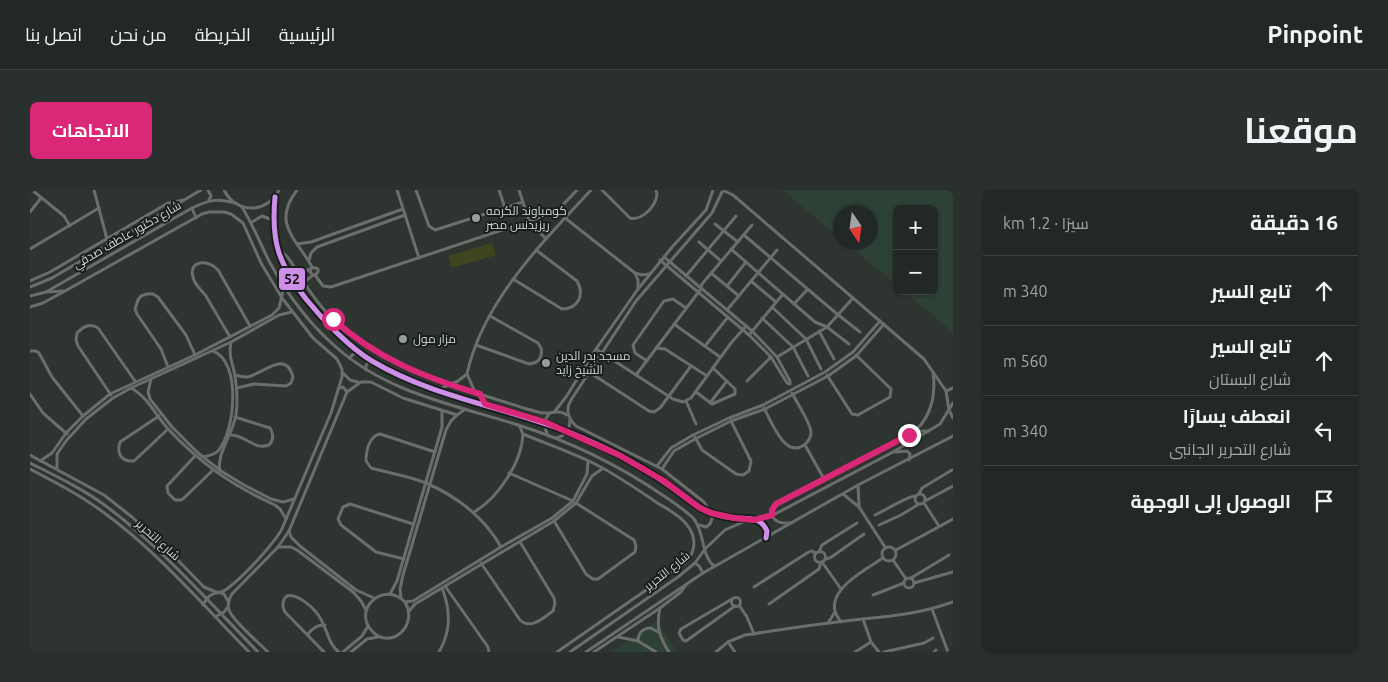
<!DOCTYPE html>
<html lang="ar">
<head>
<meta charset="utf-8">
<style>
  body { margin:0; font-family:Ubuntu,Cairo,sans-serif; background:#2a302d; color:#f1f3f6; direction:rtl }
  .controls { position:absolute; right:15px; top:15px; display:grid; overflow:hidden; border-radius:8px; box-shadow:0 1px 4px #0004 }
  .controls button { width:45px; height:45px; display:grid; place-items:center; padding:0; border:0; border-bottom:1px solid #3f4442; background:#222825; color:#f1f3f6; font:25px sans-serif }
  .compass { position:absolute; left:803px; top:15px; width:45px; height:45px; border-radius:50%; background:#222825; box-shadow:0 1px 4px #0004; rotate:167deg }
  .stop { position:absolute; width:15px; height:15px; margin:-11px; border:4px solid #db2777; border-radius:50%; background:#fff }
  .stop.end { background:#db2777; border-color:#fff; box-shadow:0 1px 5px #0008 }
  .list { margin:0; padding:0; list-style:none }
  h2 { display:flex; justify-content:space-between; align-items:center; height:65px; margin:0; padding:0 20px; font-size:21px }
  h2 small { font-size:16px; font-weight:400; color:#a2a6a7 }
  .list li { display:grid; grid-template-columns:32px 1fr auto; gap:15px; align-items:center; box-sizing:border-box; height:70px; padding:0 20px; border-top:1px solid #3f4442 }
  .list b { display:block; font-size:19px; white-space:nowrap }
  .list p { margin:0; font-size:16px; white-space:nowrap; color:#a2a6a7 }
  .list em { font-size:16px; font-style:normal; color:#a2a6a7 }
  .icon { flex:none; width:28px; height:28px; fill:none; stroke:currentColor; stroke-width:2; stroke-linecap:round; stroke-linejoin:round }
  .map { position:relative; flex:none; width:923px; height:462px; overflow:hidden; direction:ltr; border-radius:8px }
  header { display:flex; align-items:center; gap:30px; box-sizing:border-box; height:70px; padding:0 25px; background:#222825; border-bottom:1px solid #3f4442 }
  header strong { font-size:24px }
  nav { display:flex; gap:28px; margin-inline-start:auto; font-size:18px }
  .intro { display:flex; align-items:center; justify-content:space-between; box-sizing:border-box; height:120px; padding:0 30px }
  h1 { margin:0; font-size:35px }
  .button { padding:12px 22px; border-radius:8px; background:#db2777; color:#fff; font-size:18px; font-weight:700 }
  main { display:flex; gap:30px; padding:0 30px }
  aside { flex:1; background:#222825; border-radius:8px; box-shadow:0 1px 4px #0004 }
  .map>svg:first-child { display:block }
  .built { fill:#2e4137 }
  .green { fill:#3e451f }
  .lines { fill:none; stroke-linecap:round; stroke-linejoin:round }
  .minor { stroke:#6b6e6c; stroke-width:3 }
  .bus-1-casing { stroke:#181e1b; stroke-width:9 }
  .bus-1 { stroke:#ce8fe9; stroke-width:5 }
  .route { stroke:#db2777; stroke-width:6 }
  .poi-dot { fill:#979f9a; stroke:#181e1b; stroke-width:2 }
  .labels { text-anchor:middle; stroke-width:4; stroke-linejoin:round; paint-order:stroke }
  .poi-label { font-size:12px; fill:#cfd8d3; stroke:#181e1b; text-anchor:start }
  .street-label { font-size:12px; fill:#cfd8d3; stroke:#181e1b }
  .line-badge { stroke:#181e1b; stroke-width:2 }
  .pale-badge-label { font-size:14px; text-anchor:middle; font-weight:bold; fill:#111 }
</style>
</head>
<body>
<header>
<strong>Pinpoint</strong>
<nav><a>الرئيسية</a><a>الخريطة</a><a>من نحن</a><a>اتصل بنا</a></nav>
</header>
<div class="intro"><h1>موقعنا</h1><a class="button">الاتجاهات</a></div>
<main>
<aside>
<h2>16 دقيقة<small>سيرًا · 1.2 km</small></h2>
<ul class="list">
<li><svg class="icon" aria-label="ahead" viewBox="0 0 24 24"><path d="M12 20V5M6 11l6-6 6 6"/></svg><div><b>تابع السير</b></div><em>340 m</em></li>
<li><svg class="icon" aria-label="ahead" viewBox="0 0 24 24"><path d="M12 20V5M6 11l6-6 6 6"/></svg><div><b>تابع السير</b><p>شارع البستان</p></div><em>560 m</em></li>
<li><svg class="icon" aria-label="left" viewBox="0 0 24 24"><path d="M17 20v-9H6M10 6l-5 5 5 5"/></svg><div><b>انعطف يسارًا</b><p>شارع التحرير الجانبى</p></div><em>340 m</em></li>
<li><svg class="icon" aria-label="arrive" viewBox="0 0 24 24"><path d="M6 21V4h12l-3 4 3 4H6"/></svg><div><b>الوصول إلى الوجهة</b></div></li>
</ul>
</aside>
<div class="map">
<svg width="923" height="462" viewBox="0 0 923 462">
  <rect width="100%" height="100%" fill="#2e3531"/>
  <g class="built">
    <path d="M753,0H923V142L874,101H904V19H867V95L816,53L841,52V22H811L810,48Z"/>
    <path d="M627,431L647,462H581Z"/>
  </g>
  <path class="green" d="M462,53L466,65L422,78L418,66Z"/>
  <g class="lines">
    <g class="minor">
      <path d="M2,0L34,26L40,36"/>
      <path d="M64,0L77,49"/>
      <path d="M178,0L181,6L179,10"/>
      <path d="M194,0C206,24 237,24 249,0"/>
      <path d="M267,0C241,34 267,49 282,77L288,79V82L285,85H283L280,82L282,77"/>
      <path d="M367,0L389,68"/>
      <path d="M386,0L399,36L405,40L493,12"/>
      <path d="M469,0L475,18"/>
      <path d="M489,0L499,31L516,49"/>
      <path d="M572,0L600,28C612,32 631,12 626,0"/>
      <path d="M694,1L703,5L894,169L916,201L919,220L923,228"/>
      <path d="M245,7C241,52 248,73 276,109C292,129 320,158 342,171C402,207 475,217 541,243C573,256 605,272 634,292C647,300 658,311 671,318C682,324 693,327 704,328C712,329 723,327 730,332C733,334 735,337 737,341L736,348"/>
      <path d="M212,17C223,35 230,53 239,71C257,104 278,133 306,157C357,203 425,215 488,235C539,251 590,276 634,306C644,313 655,320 664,329C675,344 671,365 684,376"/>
      <path d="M162,18L166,28"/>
      <path d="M0,22L11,8"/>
      <path d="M535,28L605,83L612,85L619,84"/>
      <path d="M222,32L232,26L243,30"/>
      <path d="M685,34L708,52"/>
      <path d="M714,45L807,124L830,142"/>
      <path d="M669,52L691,71"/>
      <path d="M267,54L281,52L373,19"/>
      <path d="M0,59L69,18"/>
      <path d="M701,59L785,132L797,137L819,154"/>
      <path d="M248,62C257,63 261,72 266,80C281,104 298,129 322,146C376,185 435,199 497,219C502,220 507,222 512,223C522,224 528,219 537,225"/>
      <path d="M279,70L281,63L287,57L375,25"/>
      <path d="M630,70L719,145L741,167L757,193L760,194V191L747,167L722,141L634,67"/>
      <path d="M605,83L608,90V99"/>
      <path d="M681,83L709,106"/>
      <path d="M268,84L280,79"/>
      <path d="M285,85L293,96L301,97L523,23L529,19L547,0"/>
      <path d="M656,86L706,26"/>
      <path d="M483,89L532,119C548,119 555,105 547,91L506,60"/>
      <path d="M0,91L20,82L138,13L154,10"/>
      <path d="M721,91L746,112"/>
      <path d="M273,93L283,85"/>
      <path d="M697,96L716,72"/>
      <path d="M0,97L22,88L171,0"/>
      <path d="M17,102L33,101"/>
      <path d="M0,106L16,102L162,18C179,10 186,8 205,13"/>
      <path d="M764,114L777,100"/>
      <path d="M0,117L13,113L35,101L172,24L179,22H194L201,24L213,33L231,73L252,108L283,148L307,169L312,179V187L301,223L251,341C239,359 215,385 197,399C186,407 182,398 173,415"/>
      <path d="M742,117L776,149L791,179"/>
      <path d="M697,120L747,60"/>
      <path d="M732,128L763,157L778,186"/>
      <path d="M644,134L690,167"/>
      <path d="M789,141L804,169"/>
      <path d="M719,145L753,104"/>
      <path d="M200,147C192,133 184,120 176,106C172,100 164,95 163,87C158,70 179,69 188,80L220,136"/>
      <path d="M446,155L499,174C509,173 513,167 511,158L508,153L460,126"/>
      <path d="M675,156L698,127"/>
      <path d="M626,158L635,159L677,186"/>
      <path d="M566,159L643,209L653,212L661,208L701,153L716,136"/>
      <path d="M0,161H6L9,163L22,187L53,226"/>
      <path d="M747,167L797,137L823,108"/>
      <path d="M319,168L325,163L323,157"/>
      <path d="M617,171L605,163L603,155L634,111L643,109L656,118"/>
      <path d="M138,177L131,159L107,124L105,119L108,110L111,106L117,104H123L128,107L156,145L165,165"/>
      <path d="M336,180V175L341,170"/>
      <path d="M559,182L619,221L624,222L630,218L661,176"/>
      <path d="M313,183L320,190L328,192"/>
      <path d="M205,185C209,186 212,187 217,187C232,185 256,158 263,187L261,193L256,196L224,194L207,198"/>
      <path d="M606,185L670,100L672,94L722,35"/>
      <path d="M797,185L822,224L828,225L860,207L861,199L826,165"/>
      <path d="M121,189L118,202L120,209L142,237L168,263L191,281L214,295L241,309L253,312L264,309"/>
      <path d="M717,191L741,167"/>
      <path d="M101,198C118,207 126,226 139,240C171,274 203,296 245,315L250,319L256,329"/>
      <path d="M309,198L313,197L317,202"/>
      <path d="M407,200L428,191L437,184"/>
      <path d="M916,201L923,198"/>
      <path d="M445,202L437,184C453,111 512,53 561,0"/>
      <path d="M666,202L682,214L705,204V199L683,178"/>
      <path d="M0,204L13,223L37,244"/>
      <path d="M81,205L48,156L46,150L47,143C54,136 60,133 68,138L105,191"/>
      <path d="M656,211L666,234"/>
      <path d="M680,213L697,191"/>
      <path d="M734,218C741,231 755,269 774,255C778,252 781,247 781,242C780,232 767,213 762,203"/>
      <path d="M525,221L536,207L566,159L608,99L643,56L676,20L683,0"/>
      <path d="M129,226L90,252C86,264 92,272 104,271L138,239"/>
      <path d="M489,235L493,244C517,254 543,263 567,275C588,286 607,299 626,312C637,319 650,325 657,335C667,347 666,362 655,373L527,462"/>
      <path d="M886,240C902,225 906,203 903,182"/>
      <path d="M200,245C215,244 224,261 239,255C244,250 244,245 240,238L205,227"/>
      <path d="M518,246C514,237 513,230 520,223"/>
      <path d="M665,247L672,260L706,284L713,285L719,281L721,271L701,231"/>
      <path d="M526,248C536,246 540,239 540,229"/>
      <path d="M775,255L794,289"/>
      <path d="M405,262L350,244C339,246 336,261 336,271L341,278C359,283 379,286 396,293C428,307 454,327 471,357"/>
      <path d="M866,262L877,261L880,264L879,270"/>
      <path d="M0,265L74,305L102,327L134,356L174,397L186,402"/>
      <path d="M165,266L137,296L138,303L145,310H151L154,308L182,281"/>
      <path d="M173,267C179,266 184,265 188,261C205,242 212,172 183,161"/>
      <path d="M10,271L22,263L36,243L53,226L80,204L165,165L242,125L249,118L254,97"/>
      <path d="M0,273C26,286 53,299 76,316C132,358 179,412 228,462"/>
      <path d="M627,276L641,258L663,245L699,228L733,215L795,182L823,162L850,131"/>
      <path d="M0,279C25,292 50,305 73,322C126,360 173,415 219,462"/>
      <path d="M27,279V264L36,251L56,229L83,208L101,198L201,152L249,125L262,122"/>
      <path d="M632,279L644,261L665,249L701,231L735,219L798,186L826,166L854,134"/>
      <path d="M190,281C186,265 203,243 206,225C208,212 207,199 205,186C203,174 198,165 201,152"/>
      <path d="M479,283L543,311"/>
      <path d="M828,295L829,316"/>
      <circle cx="890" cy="309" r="5"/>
      <path d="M813,304L829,317L855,357"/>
      <path d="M889,304L892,298L922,280"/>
      <path d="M895,311L923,296"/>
      <path d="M894,313L909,336"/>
      <path d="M444,322C468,308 492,272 493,244"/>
      <path d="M845,325C854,321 879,305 886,306"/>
      <path d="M524,331L556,384L563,389H568L605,362L606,356L604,350L546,313"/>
      <path d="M762,333C753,333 746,334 742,325L743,317L885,241H898"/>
      <path d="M669,335L676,337L680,334L683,326L674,312L632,279L546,236C538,228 535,220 541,210L606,111L682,23L692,2"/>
      <path d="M849,335L871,325L889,314"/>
      <path d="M259,341L261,347L270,356L326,400L344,408"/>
      <circle cx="859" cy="364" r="7"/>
      <path d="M249,357H261L267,360L323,402L331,411L336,420"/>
      <path d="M866,360L923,329"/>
      <circle cx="790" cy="367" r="5.5"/>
      <path d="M789,362L792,355L827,333"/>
      <path d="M374,369L346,362L311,335L308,329L313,317L320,314L383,334"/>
      <path d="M795,369L800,368L834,344"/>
      <path d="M863,370L876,389"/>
      <path d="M792,372L811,399"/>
      <path d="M451,373L490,430C501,440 513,428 523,421L525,413L524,408L490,352"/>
      <path d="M665,373L669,376L673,383"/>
      <path d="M881,388L919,365"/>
      <circle cx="879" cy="393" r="5"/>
      <path d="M884,393L923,382"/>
      <path d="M415,396L458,457L459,462"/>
      <path d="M724,397L777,363L781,361L786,363"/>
      <path d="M188,402L194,404L198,411"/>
      <path d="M360,404L367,391L412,237V221"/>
      <path d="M843,405L874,393"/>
      <circle cx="706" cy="412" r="4.5"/>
      <path d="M371,408L370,399L373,385L416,240L421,231L427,225"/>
      <path d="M702,409L651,439L649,443L653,450L656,451L705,416"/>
      <path d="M375,412C389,436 360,461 342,441C322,420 353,390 375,412L383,411L471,357L522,328L543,311L557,284L558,272"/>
      <path d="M739,414L789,379L791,372"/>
      <path d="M709,415L717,427L724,444"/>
      <path d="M630,418C626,436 629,447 639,462"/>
      <path d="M902,419L918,462"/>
      <path d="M379,421L385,414L524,331L546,313L562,286L572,279"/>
      <path d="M185,427L194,422L198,417"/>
      <path d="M833,429L841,452L849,462"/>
      <path d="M811,432C809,429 806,425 805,421C799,398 838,378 853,368"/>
      <path d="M798,433L805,422"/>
      <path d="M278,444C283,438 287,435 295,435"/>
      <path d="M588,447L608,451L626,462"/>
      <path d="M608,451C608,443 613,438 621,438L628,442"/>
      <path d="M698,452L705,462"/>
      <path d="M238,462C229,453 202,430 199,420C197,414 199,409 202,404L248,357L259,341L317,202L331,192H341L373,208L427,225L434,220"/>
      <path d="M294,462L255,422C251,415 253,403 263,406C270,407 281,416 286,422C297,434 297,454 309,462"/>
      <path d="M313,462L332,446L338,436"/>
      <path d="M321,462L337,449L348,447"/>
      <path d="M409,462C421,441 421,421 412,398"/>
      <path d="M540,462L648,387L665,373L675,359L695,340L713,332L745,324L863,262L910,234L923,213"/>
      <path d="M556,462L673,383L828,295L923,246"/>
      <path d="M564,462L630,418L651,402L656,395"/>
      <path d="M686,462L698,452L715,445C754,439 794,433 833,429C864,426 893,423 923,412"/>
      <path d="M825,462L841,452"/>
      <path d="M854,462L894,453L903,448"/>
      <path d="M904,462L906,460"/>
    </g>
    <defs>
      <path id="bus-1" d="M245,7C241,52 248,73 276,109C292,129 320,158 342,171C402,207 475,217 541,243C573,256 605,272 634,292C647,300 658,311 671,318C682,324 693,327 704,328C712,329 723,327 730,332C733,334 735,337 737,341L736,348"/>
    </defs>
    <use href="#bus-1" class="bus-1-casing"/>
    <use href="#bus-1" class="bus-1"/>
  </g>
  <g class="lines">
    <path class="route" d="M303,129C345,168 396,188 450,204L455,214L515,232L589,265L634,291L670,318L681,323L704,328L724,330L742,325V320L746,314L879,245"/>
  </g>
  <g class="poi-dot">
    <circle cx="446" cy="28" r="5"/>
    <circle cx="373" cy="149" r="5"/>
    <circle cx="516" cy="173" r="5"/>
  </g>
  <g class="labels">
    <g class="poi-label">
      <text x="456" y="25">كومباوند الكرمه<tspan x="456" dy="14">ريزيدنس مصر</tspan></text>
      <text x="383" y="153">مزار مول</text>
      <text x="526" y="170">مسجد بدر الدين<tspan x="526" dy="14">الشيخ زايد</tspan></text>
    </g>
    <g class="street-label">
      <text transform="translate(97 45) rotate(-30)" y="4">شارع دكتور عاطف صدقي</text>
      <text transform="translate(128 350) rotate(42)" y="4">شارع التحرير</text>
      <text transform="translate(637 381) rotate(-39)" y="4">شارع التحرير</text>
    </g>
  </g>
  <rect class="line-badge" x="248" y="77" width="28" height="24" rx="5" fill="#ce8fe9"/>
  <g class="pale-badge-label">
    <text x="262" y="94">52</text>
  </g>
</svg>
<div class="controls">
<button>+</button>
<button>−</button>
</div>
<svg class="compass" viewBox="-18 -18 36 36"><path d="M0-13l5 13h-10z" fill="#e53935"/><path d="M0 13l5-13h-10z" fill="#a2a6a7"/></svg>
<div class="stop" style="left:303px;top:129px"></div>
<div class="stop end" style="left:879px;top:245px"></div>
</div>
</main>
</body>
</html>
